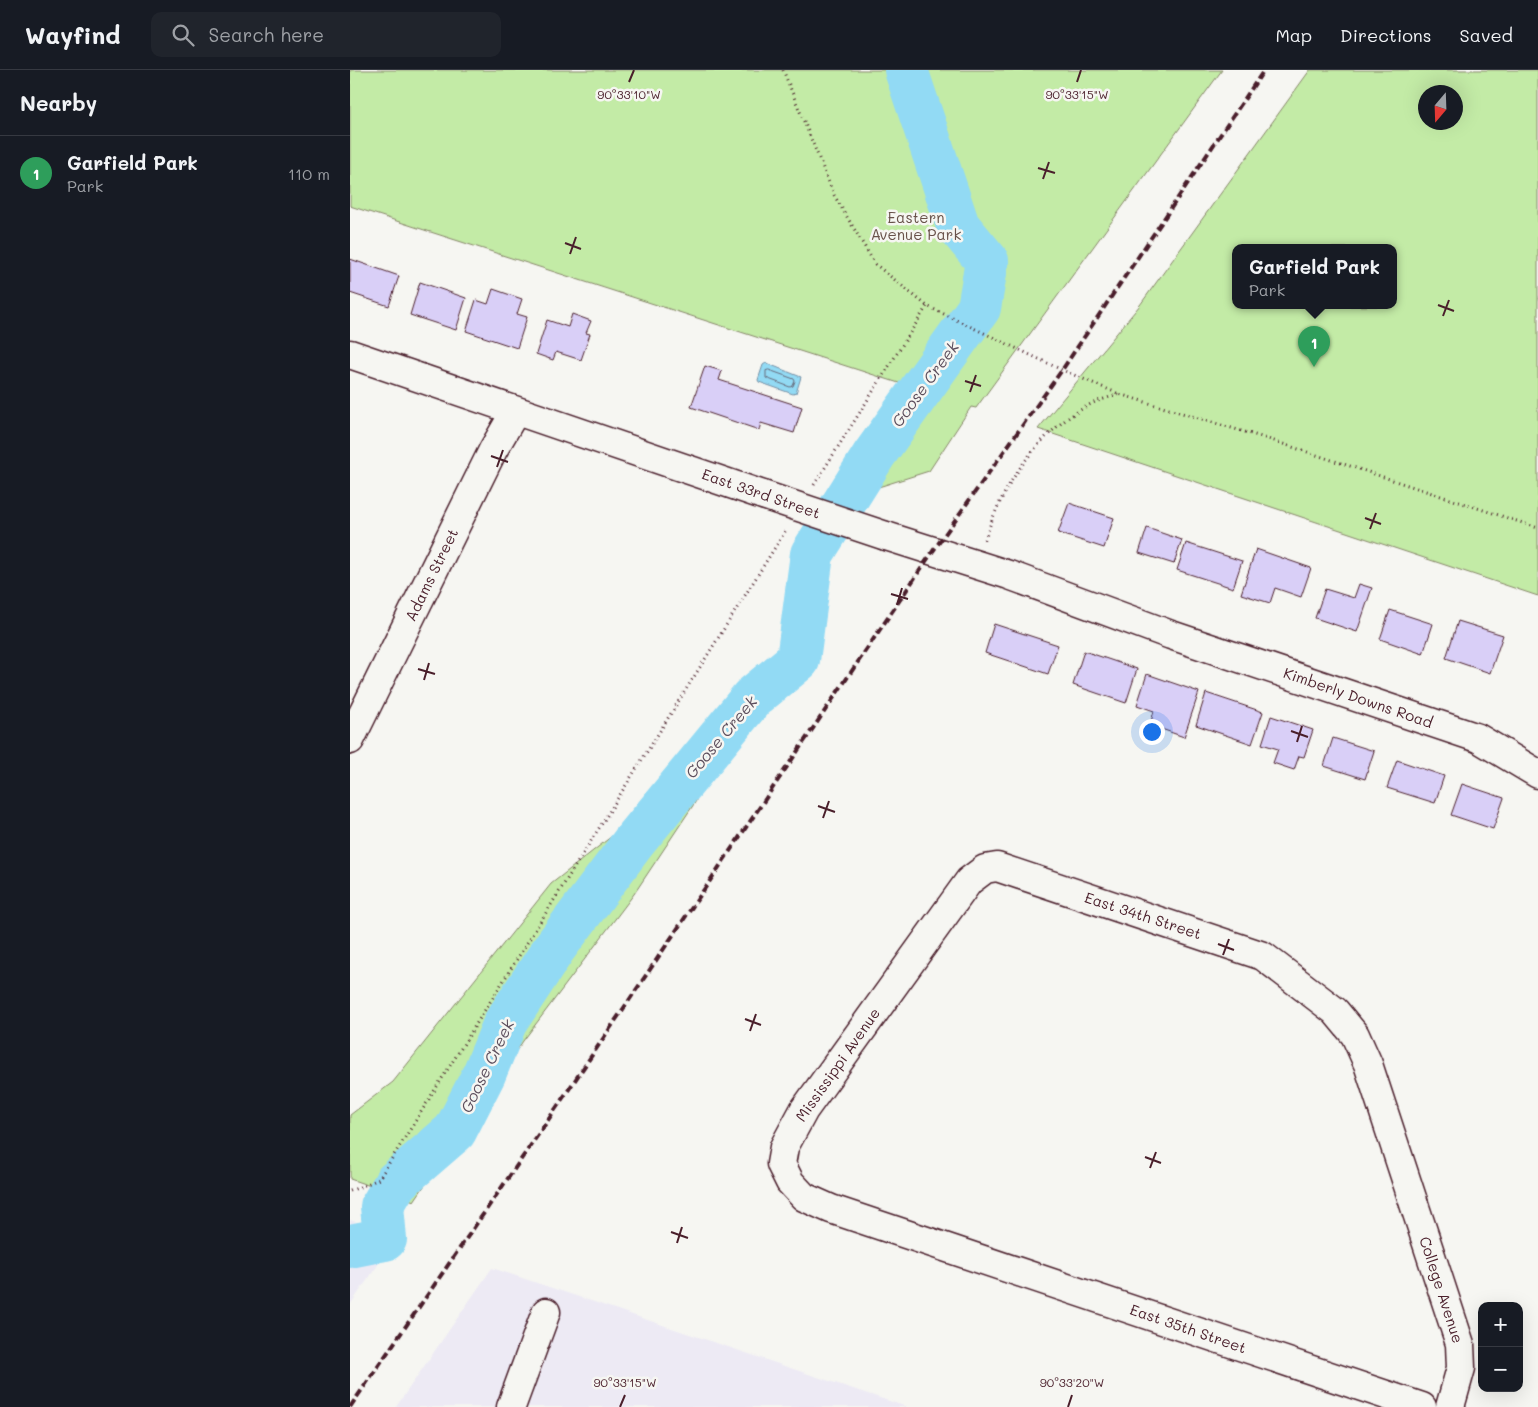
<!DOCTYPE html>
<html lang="en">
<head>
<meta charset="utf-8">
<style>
  body { margin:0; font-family:Mali,sans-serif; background:#20242c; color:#f1f3f6 }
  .controls { position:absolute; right:15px; bottom:15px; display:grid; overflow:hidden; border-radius:10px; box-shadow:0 5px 20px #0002 }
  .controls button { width:45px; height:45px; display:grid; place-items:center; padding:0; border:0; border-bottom:1px solid #363941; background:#171b24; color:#f1f3f6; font:25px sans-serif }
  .compass { position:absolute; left:1068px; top:15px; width:45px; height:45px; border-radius:50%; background:#171b24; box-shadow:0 5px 20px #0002; rotate:199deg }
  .you { position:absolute; left:801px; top:661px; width:18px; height:18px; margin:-12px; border:4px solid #fff; border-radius:50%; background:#1a73e8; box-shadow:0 0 0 8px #1a73e833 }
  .badge { display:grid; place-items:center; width:32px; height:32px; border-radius:50%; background:#a6949b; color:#fff; font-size:16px; font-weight:700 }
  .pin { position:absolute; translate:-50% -41px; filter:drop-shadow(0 1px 2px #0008) }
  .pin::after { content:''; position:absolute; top:26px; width:18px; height:15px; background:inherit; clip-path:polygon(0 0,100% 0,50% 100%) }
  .popup { position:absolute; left:882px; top:174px; width:165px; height:65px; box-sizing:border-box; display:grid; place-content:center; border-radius:10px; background:#171b24; filter:drop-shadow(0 1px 4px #0005); font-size:16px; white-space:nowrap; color:#9ea1a6 }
  .popup b { font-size:19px; color:#f1f3f6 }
  .popup::after { content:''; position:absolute; left:50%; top:100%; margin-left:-10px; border:10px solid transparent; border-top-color:#171b24 }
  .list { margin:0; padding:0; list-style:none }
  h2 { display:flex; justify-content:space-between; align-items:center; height:65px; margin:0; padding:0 20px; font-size:21px }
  h2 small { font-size:16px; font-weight:400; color:#9ea1a6 }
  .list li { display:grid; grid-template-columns:32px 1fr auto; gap:15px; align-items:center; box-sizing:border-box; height:75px; padding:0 20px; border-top:1px solid #363941 }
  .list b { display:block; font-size:19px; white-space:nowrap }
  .list p { margin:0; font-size:16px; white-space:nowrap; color:#9ea1a6 }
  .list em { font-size:16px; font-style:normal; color:#9ea1a6 }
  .icon { flex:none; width:28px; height:28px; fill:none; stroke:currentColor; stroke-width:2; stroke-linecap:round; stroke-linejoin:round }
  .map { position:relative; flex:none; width:1188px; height:1337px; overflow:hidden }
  header { display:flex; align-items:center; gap:30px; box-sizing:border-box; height:70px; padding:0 25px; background:#171b24; border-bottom:1px solid #363941 }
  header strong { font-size:24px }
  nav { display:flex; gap:28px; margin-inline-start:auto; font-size:18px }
  .search { width:350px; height:45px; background:#20242c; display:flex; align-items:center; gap:12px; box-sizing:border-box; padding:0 18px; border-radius:10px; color:#9ea1a6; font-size:19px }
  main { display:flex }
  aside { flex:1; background:#171b24 }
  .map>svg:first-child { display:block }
  .built { fill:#edeaf4 }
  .green { fill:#c3eba6; stroke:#868568; fill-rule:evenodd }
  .water { fill:#92daf4; stroke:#758fa4 }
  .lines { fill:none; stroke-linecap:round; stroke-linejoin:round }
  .shore { stroke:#676a7b; stroke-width:1 }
  .river { stroke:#92daf4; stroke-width:44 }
  .building { fill:#d9cff7; stroke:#4a1f2b }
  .minor-casing { stroke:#4a1f2b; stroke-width:31 }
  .path { stroke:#4a1f2b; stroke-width:3; stroke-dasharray:1 4; stroke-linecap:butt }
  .minor { stroke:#f6f6f2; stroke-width:28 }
  .rail { stroke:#4a1f2b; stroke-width:4; stroke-dasharray:8 4; stroke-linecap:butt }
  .minor-bridge-casing { stroke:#4a1f2b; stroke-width:31; stroke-linecap:butt }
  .minor-bridge { stroke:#f6f6f2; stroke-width:28 }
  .ticks { fill:none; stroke:#4a1f2b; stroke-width:2 }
  .labels { text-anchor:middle; stroke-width:5; stroke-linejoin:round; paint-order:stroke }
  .park-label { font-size:15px; fill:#68524a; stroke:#f6f6f2 }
  .street-label { font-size:15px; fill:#4a1f2b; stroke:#f6f6f2 }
  .water-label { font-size:16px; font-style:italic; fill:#5c4e5d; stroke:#f6f6f2 }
  .ticks-label { font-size:12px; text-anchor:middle; fill:#4a1f2b; stroke:#f6f6f2; stroke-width:5; stroke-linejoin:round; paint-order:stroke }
</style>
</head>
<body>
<header>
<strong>Wayfind</strong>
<div class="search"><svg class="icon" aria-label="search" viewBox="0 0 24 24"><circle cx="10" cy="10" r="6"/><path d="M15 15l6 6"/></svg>Search here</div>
<nav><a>Map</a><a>Directions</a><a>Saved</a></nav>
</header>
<main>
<aside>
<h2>Nearby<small></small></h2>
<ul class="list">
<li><span class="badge" style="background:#2e9e5b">1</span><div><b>Garfield Park</b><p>Park</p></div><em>110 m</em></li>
</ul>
</aside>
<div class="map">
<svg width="1188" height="1337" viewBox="0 0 1188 1337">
  <rect width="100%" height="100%" fill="#f6f6f2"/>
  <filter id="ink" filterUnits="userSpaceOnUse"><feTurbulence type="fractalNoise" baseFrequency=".02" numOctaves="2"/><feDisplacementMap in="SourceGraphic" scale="10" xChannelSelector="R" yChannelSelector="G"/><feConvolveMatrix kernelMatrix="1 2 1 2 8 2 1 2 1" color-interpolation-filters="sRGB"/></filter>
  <g filter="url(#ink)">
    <g class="built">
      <path d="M0,1150L48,1166L0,1235Z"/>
      <path d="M142,1198L557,1337H46Z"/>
    </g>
    <g class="green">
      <path d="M0,0H872L626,338L621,337L579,401L519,420L586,325L0,136Z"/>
      <path d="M960,0H1188V526L688,359L790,235ZM1106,22V52H1076V22ZM1043,178V236H885V178Z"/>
      <path d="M342,703L346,731L284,824L173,971L64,1131L0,1109V1045L43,1012L201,814Z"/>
    </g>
    <path class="water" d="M416,293L451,307L446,323L443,324L409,312L408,310L413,295Z"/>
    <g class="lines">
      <path class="shore" d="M419,300L444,309L445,311L443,316L440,317L416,308V301Z"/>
      <path class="river" d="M0,1176L35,1169L32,1136L46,1112L105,1061L134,1004L155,953L205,877L283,773L402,628L448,590L462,484L524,385L629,238L637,191L608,156L556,0"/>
    </g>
    <g class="building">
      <path d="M0,189L49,206L39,236L0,223Z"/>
      <path d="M70,212L116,228L106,260L60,245Z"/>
      <path d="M143,219L172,229L167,244L177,247L167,278L116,261L126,230L138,234Z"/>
      <path d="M222,244L241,251L236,263L240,264L231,290L206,282L203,290L186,284L197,250L218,257Z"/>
      <path d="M355,296L372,301L369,310L452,337L444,363L411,353L409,360L341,337Z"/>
      <path d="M719,433L764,448L754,478L708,463Z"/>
      <path d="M797,458L832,470L824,494L789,483Z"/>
      <path d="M836,473L892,491L883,518L827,500Z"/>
      <path d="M906,479L961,498L951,527L925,518L920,533L891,524Z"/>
      <path d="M1009,514L1022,518L1007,562L965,548L975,519L1004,528Z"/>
      <path d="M1040,540L1083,554L1073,584L1030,569Z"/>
      <path d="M1108,551L1153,565L1140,603L1096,588Z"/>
      <path d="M644,554L708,575L698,604L635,583Z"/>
      <path d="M734,581L787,599L776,633L723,615Z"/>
      <path d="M797,604L849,622L834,667L800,655L804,641L787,635Z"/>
      <path d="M856,623L913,642L902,674L846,655Z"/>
      <path d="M921,646L963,660L954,687L949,686L944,700L923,693L928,679L912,674Z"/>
      <path d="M983,668L1024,681L1015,709L974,696Z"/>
      <path d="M1047,690L1094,706L1085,733L1037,718Z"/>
      <path d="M1112,714L1154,728L1143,759L1101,745Z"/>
    </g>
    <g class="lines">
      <defs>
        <g id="minor">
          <path d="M0,284L413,425"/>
          <path d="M536,466L659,505L821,565L1128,668L1188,704"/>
          <path d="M0,670L143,380L165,342"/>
          <path d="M161,1337L196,1242"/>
          <path d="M1072,1337L481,1139L454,1127L440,1112L431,1094L434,1077L454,1040L619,811L635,799L647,797L913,886L985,941L1005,965L1018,994L1110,1274L1111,1298L1100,1337"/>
        </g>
      </defs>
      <use href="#minor" class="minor-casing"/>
      <g class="path">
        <path d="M433,0L484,125L525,194L577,236L712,300L769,324L918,369L1188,458"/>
        <path d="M464,415L577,236"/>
        <path d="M635,470C652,415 688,362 739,335C748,330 759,328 768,324"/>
        <path d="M0,1121L29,1109L436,460"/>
      </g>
      <use href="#minor" class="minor"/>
      <path class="rail" d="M0,1337L192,1059L583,481L712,300L914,0"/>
      <defs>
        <path id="minor-bridge" d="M413,425L536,466"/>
      </defs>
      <use href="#minor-bridge" class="minor-bridge-casing"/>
      <use href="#minor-bridge" class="minor-bridge"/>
    </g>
  </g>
  <path class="ticks" d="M279,12L284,0M727,12L731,0M688,98L705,103M693,109L699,92M215,173L231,179M220,184L226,167M1088,235L1104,241M1093,246L1099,230M615,311L631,316M620,322L626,305M141,386L158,392M147,397L153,380M1015,448L1031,454M1020,459L1026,443M541,524L558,529M547,535L552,518M68,599L85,604M74,610L79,593M941,661L958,667M947,672L952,656M468,736L485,742M473,748L479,731M868,874L884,880M873,885L879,869M395,949L411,955M400,961L406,944M795,1087L811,1093M800,1098L806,1082M321,1162L338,1168M327,1173L332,1157M270,1337L275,1325M718,1337L722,1325"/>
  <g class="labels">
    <g class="park-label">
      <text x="566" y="153">Eastern<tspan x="566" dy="17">Avenue Park</tspan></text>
    </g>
    <g class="street-label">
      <text transform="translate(411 424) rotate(19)" y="5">East 33rd Street</text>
      <text transform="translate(82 505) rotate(-64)" y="5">Adams Street</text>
      <text transform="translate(1008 628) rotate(19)" y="5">Kimberly Downs Road</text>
      <text transform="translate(793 846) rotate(18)" y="5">East 34th Street</text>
      <text transform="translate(488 995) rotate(-55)" y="5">Mississippi Avenue</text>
      <text transform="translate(1091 1220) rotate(72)" y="5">College Avenue</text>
      <text transform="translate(838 1259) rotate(19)" y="5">East 35th Street</text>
    </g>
    <g class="water-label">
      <text transform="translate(575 314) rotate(-54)" y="6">Goose Creek</text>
      <text transform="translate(371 667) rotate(-50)" y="6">Goose Creek</text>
      <text transform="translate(137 996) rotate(-64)" y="6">Goose Creek</text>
    </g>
  </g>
  <g class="ticks-label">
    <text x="279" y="29">90°33'10"W</text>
    <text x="727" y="29">90°33'15"W</text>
    <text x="275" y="1317">90°33'15"W</text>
    <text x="722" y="1317">90°33'20"W</text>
  </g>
</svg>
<div class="controls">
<button>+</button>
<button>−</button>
</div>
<svg class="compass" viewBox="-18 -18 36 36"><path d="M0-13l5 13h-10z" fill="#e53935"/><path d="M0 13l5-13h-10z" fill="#9ea1a6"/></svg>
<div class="you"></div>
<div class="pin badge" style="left:964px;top:297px;background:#2e9e5b">1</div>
<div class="popup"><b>Garfield Park</b>Park</div>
</div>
</main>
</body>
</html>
